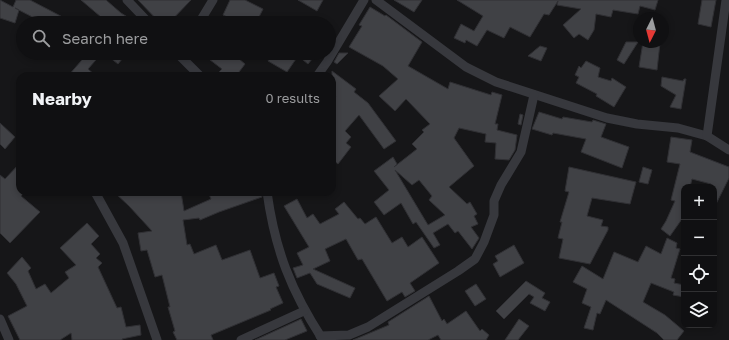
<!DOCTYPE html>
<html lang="en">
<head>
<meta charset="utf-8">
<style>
  body { margin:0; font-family:"Golos Text",sans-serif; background:#1e1e20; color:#f1f3f6 }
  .controls { position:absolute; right:12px; bottom:12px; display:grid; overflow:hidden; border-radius:8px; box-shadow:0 2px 6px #0003 }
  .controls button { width:36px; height:36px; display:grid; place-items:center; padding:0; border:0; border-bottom:1px solid #303032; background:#101012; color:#f1f3f6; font:20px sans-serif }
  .compass { position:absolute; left:633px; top:12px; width:36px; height:36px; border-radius:50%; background:#101012; box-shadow:0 2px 6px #0003; rotate:186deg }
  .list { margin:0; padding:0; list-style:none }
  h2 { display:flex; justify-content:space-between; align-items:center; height:52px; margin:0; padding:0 16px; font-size:17px }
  h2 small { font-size:13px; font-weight:400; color:#9c9d9f }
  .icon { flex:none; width:22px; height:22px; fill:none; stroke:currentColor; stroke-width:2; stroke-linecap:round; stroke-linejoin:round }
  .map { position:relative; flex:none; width:729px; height:340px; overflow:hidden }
  .search { position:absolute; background:#101012; box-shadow:0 2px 6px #0003; left:16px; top:16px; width:320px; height:44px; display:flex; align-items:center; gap:10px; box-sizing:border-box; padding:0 14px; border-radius:22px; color:#9c9d9f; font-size:15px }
  .panel { position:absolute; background:#101012; box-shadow:0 2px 6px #0003; left:16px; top:72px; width:320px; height:124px; border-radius:12px }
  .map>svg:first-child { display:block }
  .building { fill:#404145; stroke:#303034; fill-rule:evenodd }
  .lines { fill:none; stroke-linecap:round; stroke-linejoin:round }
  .minor { stroke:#37383d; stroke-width:9 }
</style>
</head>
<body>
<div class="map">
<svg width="729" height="340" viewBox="0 0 729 340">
  <rect width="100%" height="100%" fill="#161618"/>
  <g class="building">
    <path d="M0,0L13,7L16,0H30L74,23H44L15,8L19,10L15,23L0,18Z"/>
    <path d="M81,0H106L121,13L137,23H108Z"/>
    <path d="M138,0H191L169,23H160Z"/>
    <path d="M230,0H245L263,9L256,23H240L223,15Z"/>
    <path d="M298,0H323L317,11Z"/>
    <path d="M394,0H422L414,12Z"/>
    <path d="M457,0H658L655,10L640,6L638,14L613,10L611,17L596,14L594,30L588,40L579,34L574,38L563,25L581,9L557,5L558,1L549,15L544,14L530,37L510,27L504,38L487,30L477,46L466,40L465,43L454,38L461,24L474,31L483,16Z"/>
    <path d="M702,0H716L711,27L698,24Z"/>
    <path d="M370,7L385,16L386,15L422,42L408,66L448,89L450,82L491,95L492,92L502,95L495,124H498L497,130L517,135L515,150L509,160L495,159L496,143L485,142L486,134L459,128L454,138L474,166L449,187L467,204L470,202L477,214L474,216L478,224L471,227L479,238L472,249L458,231L455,233L448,224L433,233L440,245L434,248L416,222L413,224L401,203L384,215L374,202L389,190L374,171L393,157L397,164L394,167L417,149L412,144L424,132L422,130L430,124L406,99L395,111L379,96L398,79L383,66L349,47L362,26L359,25ZM395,170L412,185L419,180L432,196L429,200L445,215L428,225Z"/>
    <path d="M626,42H638L624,64L617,60Z"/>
    <path d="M643,42L660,43L657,70L639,67Z"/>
    <path d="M540,46L547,48L541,61L528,56Z"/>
    <path d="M88,53H102L88,69L96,76H68Z"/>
    <path d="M104,53H127L118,64Z"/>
    <path d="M201,53H232L245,64L236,76H215L222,69Z"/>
    <path d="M273,53H317L308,64L298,56L287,72L268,61Z"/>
    <path d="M339,53H348L337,64L334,62Z"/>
    <path d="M586,61L600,68L598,77L611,81L612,78L626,87L614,107L596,96L597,94L576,83L579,77L575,75L579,66L581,68Z"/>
    <path d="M332,71L356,89L354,92L368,103L396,141L384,149L359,115L345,131L351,137L346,143L351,147L338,164L332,159V101L336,96L332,92Z"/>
    <path d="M662,77L683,81L684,79H686L681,109L670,107L676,95L661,86Z"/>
    <path d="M539,112L562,119L563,117L592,122L593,120L606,124L601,137L629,147L622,168L581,152L586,139L553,133L552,135L532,129Z"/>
    <path d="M520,114L523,115L521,125L518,124Z"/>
    <path d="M0,123L15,137L5,149L0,144Z"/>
    <path d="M671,137L692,140L690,152L729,167V178L714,208V187H710L711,184L692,179L690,187H684L682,219L670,236L661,229L666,221L675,201L671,200L680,164L667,162Z"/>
    <path d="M20,163V192L23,194L21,196L40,212L10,243L0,233V175L5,179Z"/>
    <path d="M569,167L636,182L630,204L592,198L587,216L603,220L601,226L608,227V230L590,264L559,258L563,239L558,238L562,222H560L569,192L565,191Z"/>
    <path d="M643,167L652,170L648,184L639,182Z"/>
    <path d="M114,192H181L184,211L211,199L208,192H261L262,197L219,212L200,220L199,218L183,220L187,245L190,244L194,254L216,245L222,260L250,250L260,278L274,273L279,286L276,287L283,303L270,309L271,310L211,335L213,340H177L173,332L175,331L168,307H170L162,275L155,277L147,250L141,251L138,233L152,231L129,206Z"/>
    <path d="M297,199L307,218L313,214L320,224L339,214L335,209L344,202L358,219L360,218L365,224L376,217L392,243L402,237L408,247L422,237L439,263L410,283L415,291L405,297L402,292L387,301L362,259L358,260L346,239L325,249L330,261L313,269L355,288L350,298L317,284L310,273L297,278L293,268L303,265L297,253L309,247L284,206Z"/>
    <path d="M87,223L99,236L91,244L100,254L96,258L102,263L98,267L117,308L121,307L126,327L140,325L141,335L122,339V340H72L71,333L60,340H20L8,316L27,306L16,284L7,273L22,257L31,268L28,271L36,289L45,284L51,293L69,278L65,272L76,265L60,248Z"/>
    <path d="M667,238L677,243L676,248L680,249L671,278L675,279L674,283L684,285V297L673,295L674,292L651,283L643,302L665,315L684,331L677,340H664L657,333L606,300L600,314L597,313L593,330L584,328L591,307L582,303L587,289L573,282L582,266L603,279L614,252L638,262L646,246L661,254Z"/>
    <path d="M514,245L524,263L500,277L493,264L498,261L495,256Z"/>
    <path d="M526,281L545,293L542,298L550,302L545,311L530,303L534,297L529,294L504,319L496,311Z"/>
    <path d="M476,284L486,299L475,306L465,291Z"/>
    <path d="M429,296L442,321L444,319L447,324L466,311L480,331L482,329L489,335L486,340H441L438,335L428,340H353L389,325L388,322Z"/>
    <path d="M301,319L307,331L285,340H255Z"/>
    <path d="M519,319L529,326L518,340H505Z"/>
  </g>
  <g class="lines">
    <g class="minor">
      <path d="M127,0L149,23"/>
      <path d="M376,0L466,67L496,82L607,118L637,124L678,128L707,136L729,150"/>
      <path d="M199,23L213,0"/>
      <path d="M177,53L200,76"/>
      <path d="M317,76L327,62L364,0"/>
      <path d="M707,136L726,0"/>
      <path d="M95,192L123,243L157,340"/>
      <path d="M267,192C275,250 291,291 323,340"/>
      <path d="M0,319L9,340"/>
      <path d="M320,336L349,335L368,327L458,271L475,259L484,242L494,215V201L501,185L521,152L534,95"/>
      <path d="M241,340L304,311"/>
    </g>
  </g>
</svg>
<div class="controls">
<button>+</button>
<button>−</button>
<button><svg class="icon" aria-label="locate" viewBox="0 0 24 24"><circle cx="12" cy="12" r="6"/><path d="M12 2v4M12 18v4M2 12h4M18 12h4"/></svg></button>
<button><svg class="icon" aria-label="layers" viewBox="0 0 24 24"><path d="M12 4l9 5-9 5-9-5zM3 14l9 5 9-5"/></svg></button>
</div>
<svg class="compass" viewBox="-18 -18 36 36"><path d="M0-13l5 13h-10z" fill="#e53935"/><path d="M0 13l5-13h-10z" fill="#9c9d9f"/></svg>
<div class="search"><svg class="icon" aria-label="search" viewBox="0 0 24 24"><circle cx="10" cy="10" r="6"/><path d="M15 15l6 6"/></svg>Search here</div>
<section class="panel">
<h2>Nearby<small>0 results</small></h2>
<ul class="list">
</ul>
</section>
</div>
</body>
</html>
